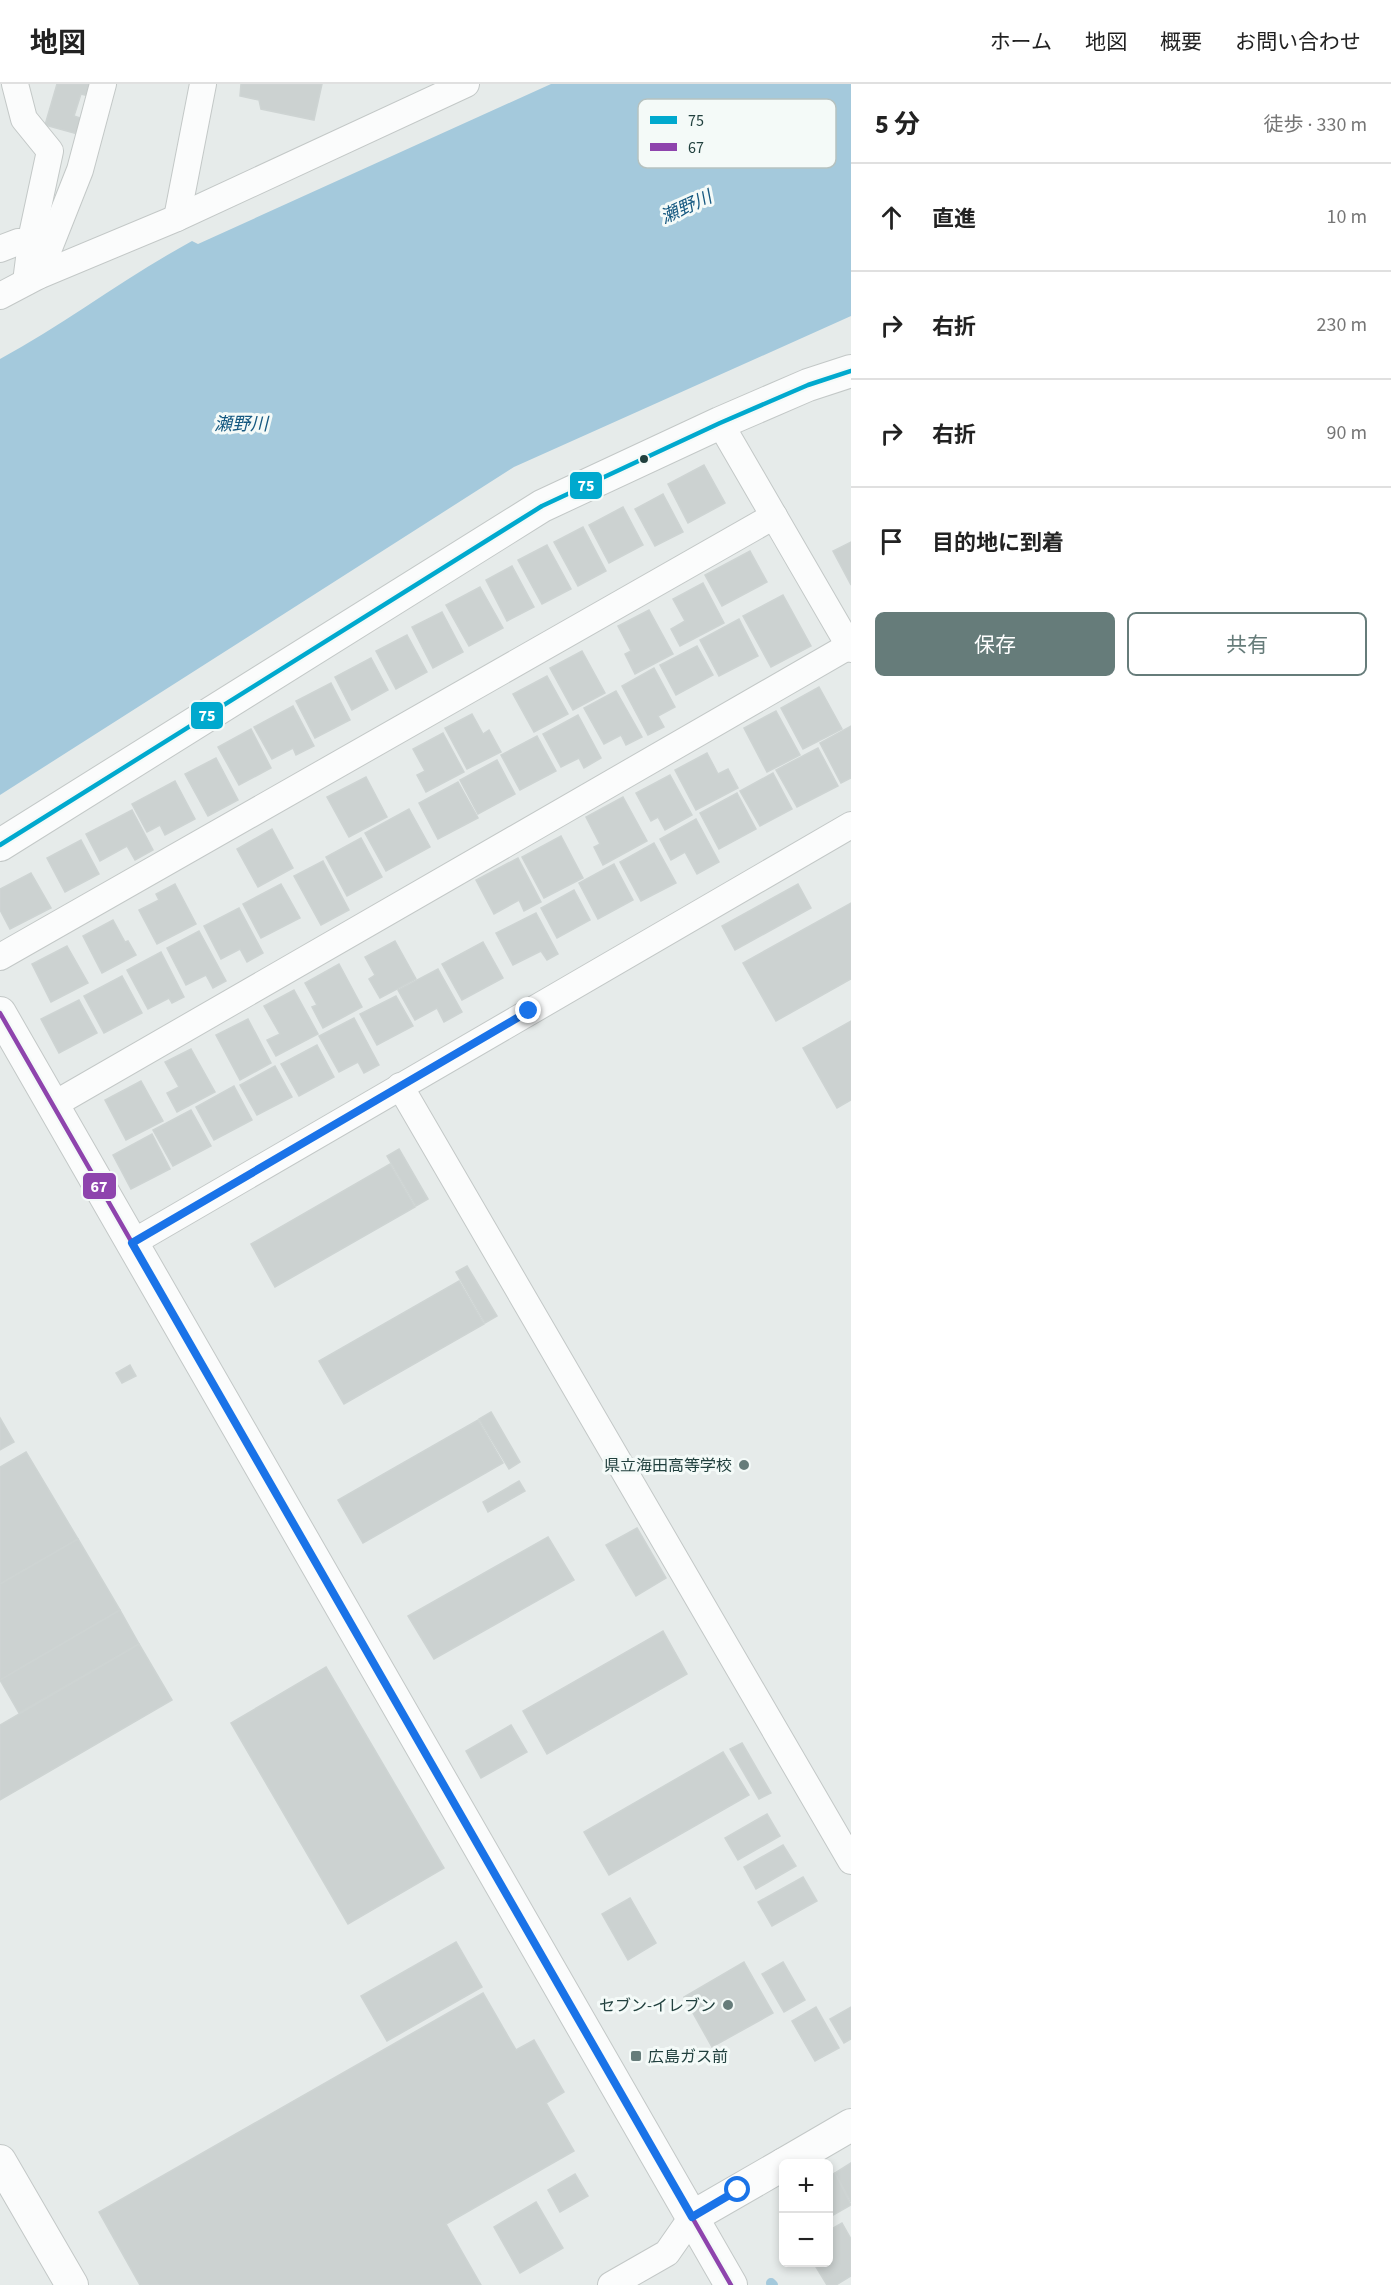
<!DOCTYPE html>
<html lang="ja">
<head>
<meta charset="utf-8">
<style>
  body { margin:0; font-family:"Source Sans 3","Noto Sans JP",sans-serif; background:#f2f2f2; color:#222 }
  .controls { position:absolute; right:18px; bottom:18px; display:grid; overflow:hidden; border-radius:9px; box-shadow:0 3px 9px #0003 }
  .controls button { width:54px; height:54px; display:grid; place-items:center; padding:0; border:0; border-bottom:2px solid #e0e0e0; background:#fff; color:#222; font:30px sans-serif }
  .stop { position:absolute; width:18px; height:18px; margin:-14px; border:4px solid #1a73e8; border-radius:50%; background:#fff }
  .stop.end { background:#1a73e8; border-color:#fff; box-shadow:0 2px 6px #0008 }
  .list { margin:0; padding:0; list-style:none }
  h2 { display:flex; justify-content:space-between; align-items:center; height:78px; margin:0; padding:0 24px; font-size:26px }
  h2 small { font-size:20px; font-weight:400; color:#767676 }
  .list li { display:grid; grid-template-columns:39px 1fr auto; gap:18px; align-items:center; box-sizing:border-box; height:108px; padding:0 24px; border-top:2px solid #e0e0e0 }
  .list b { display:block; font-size:22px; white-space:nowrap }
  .list em { font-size:20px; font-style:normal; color:#767676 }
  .actions { display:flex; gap:12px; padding:18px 24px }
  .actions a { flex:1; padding:14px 0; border:2px solid #667c7a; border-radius:9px; text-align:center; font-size:21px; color:#667c7a }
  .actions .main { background:#667c7a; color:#fff }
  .icon { flex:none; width:33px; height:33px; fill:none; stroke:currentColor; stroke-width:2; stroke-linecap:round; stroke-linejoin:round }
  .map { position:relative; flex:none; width:851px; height:2201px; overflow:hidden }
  header { display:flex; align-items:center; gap:36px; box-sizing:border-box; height:84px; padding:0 30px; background:#fff; border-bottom:2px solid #e0e0e0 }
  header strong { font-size:28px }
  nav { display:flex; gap:33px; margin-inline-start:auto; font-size:21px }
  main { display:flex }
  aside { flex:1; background:#fff }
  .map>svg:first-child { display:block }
  .water { fill:#a4c9dc }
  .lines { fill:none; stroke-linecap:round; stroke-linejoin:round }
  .stream { stroke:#a4c9dc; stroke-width:10 }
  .building { fill:#ccd2d1; stroke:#ced4d3; stroke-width:1.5 }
  .minor-casing { stroke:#c3c8c7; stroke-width:28 }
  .tertiary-casing { stroke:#c3c8c7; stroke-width:34 }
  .minor { stroke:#fbfcfc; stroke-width:26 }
  .tertiary { stroke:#fbfcfc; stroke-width:32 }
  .bus-1-casing { stroke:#f4faf8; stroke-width:9 }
  .bus-2-casing { stroke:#f4faf8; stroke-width:9 }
  .bus-1 { stroke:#00a9ce; stroke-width:4.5 }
  .bus-2 { stroke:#8e44ad; stroke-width:4.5 }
  .route { stroke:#1a73e8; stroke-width:8 }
  .bus-dot { fill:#21403e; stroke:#f4faf8; stroke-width:2 }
  .poi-dot { fill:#667c7a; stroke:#f4faf8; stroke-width:2 }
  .labels { text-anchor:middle; stroke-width:6; stroke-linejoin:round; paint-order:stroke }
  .poi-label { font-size:16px; fill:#21403e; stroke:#f4faf8; text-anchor:end }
  .water-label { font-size:18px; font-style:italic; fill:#165981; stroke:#f4faf8 }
  .key { fill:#f4faf8; stroke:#b5c2c0; stroke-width:1.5 }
  .key-label { font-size:16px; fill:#21403e }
  .line-badge { stroke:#f4faf8; stroke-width:2 }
  .badge-label { font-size:16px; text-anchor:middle; font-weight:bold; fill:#fff }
</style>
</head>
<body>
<header>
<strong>地図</strong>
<nav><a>ホーム</a><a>地図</a><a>概要</a><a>お問い合わせ</a></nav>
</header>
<main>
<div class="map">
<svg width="851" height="2201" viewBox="0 0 851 2201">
  <rect width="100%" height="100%" fill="#e6ebea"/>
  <path class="water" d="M551,0H851V232L514,383L0,711V275C66,239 126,193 192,157L198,160Z"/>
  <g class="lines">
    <path class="stream" d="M771,2199L773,2201"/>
  </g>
  <g class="building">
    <path d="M57,0H92L89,12L81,10L74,32L83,35L78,50L45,41Z"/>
    <path d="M241,0H322L314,36L261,25L259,16L240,12Z"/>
    <path d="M704,381L725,419L688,439L668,400Z"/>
    <path d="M663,410L683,448L655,462L635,425Z"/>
    <path d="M623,423L643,461L609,479L589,441Z"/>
    <path d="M583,443L606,487L578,502L554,458Z"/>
    <path d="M851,458V501L833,467Z"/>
    <path d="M547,461L571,505L542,520L518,476Z"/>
    <path d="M750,467L767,498L722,522L705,491Z"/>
    <path d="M512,482L534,523L507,537L486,496Z"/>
    <path d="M703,499L724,539L680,562L671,545L685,537L673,515Z"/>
    <path d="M480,503L503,544L469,562L446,521Z"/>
    <path d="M783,511L811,562L771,583L743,532Z"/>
    <path d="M649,526L673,570L635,590L625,570L631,567L618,542Z"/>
    <path d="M442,528L463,568L433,584L412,543Z"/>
    <path d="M739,535L758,572L719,592L700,556Z"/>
    <path d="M407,551L427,588L396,605L376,567Z"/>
    <path d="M697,562L713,591L676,611L660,581Z"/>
    <path d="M582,567L605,609L573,626L550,584Z"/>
    <path d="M371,574L388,606L352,626L335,593Z"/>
    <path d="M654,584L675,623L658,632L664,643L648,651L622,602Z"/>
    <path d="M547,592L568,630L534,648L513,610Z"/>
    <path d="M331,599L350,636L315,654L296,617Z"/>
    <path d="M819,603L842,645L803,665L781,624Z"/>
    <path d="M616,607L642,653L626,661L621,651L604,660L584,624Z"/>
    <path d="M293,622L314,662L296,671L293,664L272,675L254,643Z"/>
    <path d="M776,627L800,671L767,688L744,644Z"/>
    <path d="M472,630L483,650L489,646L501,668L467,685L445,644Z"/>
    <path d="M578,631L601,674L584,684L579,674L561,683L543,650Z"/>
    <path d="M851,642V694L841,699L820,659Z"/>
    <path d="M251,645L271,684L239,701L218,663Z"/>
    <path d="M443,649L464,688L426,708L417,691L425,687L413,665Z"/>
    <path d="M537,652L556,687L520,706L501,671Z"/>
    <path d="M818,664L838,702L797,723L776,686Z"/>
    <path d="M707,669L718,690L728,685L738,704L696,726L675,686Z"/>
    <path d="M216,674L238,716L208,732L185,690Z"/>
    <path d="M497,676L515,710L478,730L460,696Z"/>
    <path d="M773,689L792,725L760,742L740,707Z"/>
    <path d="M670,691L692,731L665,746L658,733L651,737L636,709Z"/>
    <path d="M366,693L387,733L349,753L327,713Z"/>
    <path d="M175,697L195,735L165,751L160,741L147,748L132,720Z"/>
    <path d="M458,698L478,734L438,755L419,719Z"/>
    <path d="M737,709L756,745L719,765L700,729Z"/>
    <path d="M623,713L647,757L603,781L594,763L600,760L586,733Z"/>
    <path d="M409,725L430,763L386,787L365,749Z"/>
    <path d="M132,726L153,766L135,776L127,762L100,777L86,750Z"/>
    <path d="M696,735L719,778L697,790L685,768L671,776L660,755Z"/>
    <path d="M272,745L293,784L258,803L237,765Z"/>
    <path d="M561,752L583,794L544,814L522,773Z"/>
    <path d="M361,754L382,793L347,812L326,773Z"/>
    <path d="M81,756L99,790L65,808L47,774Z"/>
    <path d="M654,759L676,799L641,817L620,778Z"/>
    <path d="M518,774L541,818L524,827L519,816L494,830L476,796Z"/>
    <path d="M323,777L349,826L321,841L294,792Z"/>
    <path d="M614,780L633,816L598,835L579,799Z"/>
    <path d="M31,789L51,824L10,845L0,826V805Z"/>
    <path d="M175,800L196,840L157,860L139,826L159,816L156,810Z"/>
    <path d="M281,800L300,834L261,854L243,820Z"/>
    <path d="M798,800L811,824L735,866L722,842Z"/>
    <path d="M574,806L590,836L557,854L541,824Z"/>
    <path d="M851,819V895L776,937L743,879Z"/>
    <path d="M239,824L263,869L247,878L240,865L221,875L204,842Z"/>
    <path d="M536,829L558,870L547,876L541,867L513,881L496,849Z"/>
    <path d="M113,836L125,858L128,857L136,871L102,889L83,852Z"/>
    <path d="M199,847L226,897L213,904L206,891L186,901L167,864Z"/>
    <path d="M395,857L416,895L380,914L369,895L375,891L365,873Z"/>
    <path d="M483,858L503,894L462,916L442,880Z"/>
    <path d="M67,862L88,899L51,918L32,880Z"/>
    <path d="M161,868L184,913L172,919L169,914L148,925L127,886Z"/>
    <path d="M339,880L362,923L323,944L312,923L317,921L305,899Z"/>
    <path d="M438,885L462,928L444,938L437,924L415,936L398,906Z"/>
    <path d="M122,892L142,929L104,949L84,912Z"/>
    <path d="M294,906L318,950L276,972L267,956L280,950L264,922Z"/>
    <path d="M396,912L413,942L377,961L360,930Z"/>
    <path d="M79,916L97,949L59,969L41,935Z"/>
    <path d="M354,934L379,981L364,989L358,978L339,988L319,952Z"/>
    <path d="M248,935L271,979L240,996L216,951Z"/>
    <path d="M851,937V1016L837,1024L803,964Z"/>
    <path d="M317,961L334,993L299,1012L281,980Z"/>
    <path d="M191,965L215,1008L177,1028L167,1009L179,1003L165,978Z"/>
    <path d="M275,982L292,1013L257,1031L240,1001Z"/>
    <path d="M141,997L163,1037L126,1056L105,1016Z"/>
    <path d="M234,1002L252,1036L214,1056L196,1023Z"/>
    <path d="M191,1026L211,1062L173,1082L153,1046Z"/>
    <path d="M152,1050L170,1085L131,1105L113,1071Z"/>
    <path d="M399,1065L428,1115L416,1122L387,1072Z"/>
    <path d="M390,1080L415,1123L275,1203L251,1160Z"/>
    <path d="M467,1182L497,1232L485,1239L456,1188Z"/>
    <path d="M459,1197L484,1240L344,1320L319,1277Z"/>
    <path d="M130,1281L136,1292L122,1299L116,1289Z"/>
    <path d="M491,1328L520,1378L509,1385L479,1335Z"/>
    <path d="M0,1334L14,1358L0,1366Z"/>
    <path d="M478,1336L503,1379L363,1459L338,1416Z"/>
    <path d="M26,1368L78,1455L0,1500V1383Z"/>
    <path d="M519,1397L525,1407L488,1428L483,1418Z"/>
    <path d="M637,1444L666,1494L636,1512L606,1461Z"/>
    <path d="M548,1453L574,1496L434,1575L408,1532Z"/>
    <path d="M78,1455L120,1526L0,1596V1500Z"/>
    <path d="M120,1526L139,1560L19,1629L0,1596Z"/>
    <path d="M663,1547L687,1590L547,1670L523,1627Z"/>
    <path d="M139,1560L172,1616L0,1716V1641Z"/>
    <path d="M326,1583L444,1784L348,1840L231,1639Z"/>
    <path d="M511,1641L527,1668L481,1694L466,1667Z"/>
    <path d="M742,1659L771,1709L759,1715L730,1665Z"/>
    <path d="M723,1668L749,1711L609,1791L584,1748Z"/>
    <path d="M767,1730L780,1752L738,1776L725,1754Z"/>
    <path d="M783,1761L796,1782L756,1805L744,1783Z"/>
    <path d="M803,1793L817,1817L772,1842L758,1818Z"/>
    <path d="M630,1814L656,1859L628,1876L602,1830Z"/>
    <path d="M456,1858L482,1903L387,1957L361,1912Z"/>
    <path d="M744,1878L773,1929L712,1963L684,1913Z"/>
    <path d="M783,1878L805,1916L784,1928L762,1890Z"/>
    <path d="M483,1909L516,1966L534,1956L564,2008L546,2019L574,2067L446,2140L481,2201H140L99,2128Z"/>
    <path d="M816,1923L839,1964L815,1977L792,1937Z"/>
    <path d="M851,1923V1955L844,1959L830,1935Z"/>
    <path d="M851,2079V2118L835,2089Z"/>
    <path d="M835,2089L851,2121L828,2134V2092Z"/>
    <path d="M575,2090L588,2112L560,2128L548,2106Z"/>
    <path d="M536,2118L563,2164L520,2189L494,2143Z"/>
    <path d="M842,2139L851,2155V2192L836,2201H827L813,2178H828V2147Z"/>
  </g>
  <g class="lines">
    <defs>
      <g id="minor">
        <path d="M15,0L24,35L50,67L32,151L26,198"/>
        <path d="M177,134L203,0"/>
        <path d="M0,165L18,158L31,159"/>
        <path d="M38,192L80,86L103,0"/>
        <path d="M0,212L38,192L177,134L466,0"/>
        <path d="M720,339L851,565"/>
        <path d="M0,873L774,432"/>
        <path d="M400,1002L851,1777"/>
        <path d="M53,1021L849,562"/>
        <path d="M132,1159L851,741"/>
        <path d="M611,2201L667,2169L692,2133"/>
      </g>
      <g id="tertiary">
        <path d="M0,761L542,422L720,339L808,301L851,287"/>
        <path d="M0,929L731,2201"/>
        <path d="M0,2077L72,2201"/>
        <path d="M784,2080L851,2041"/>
        <path d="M692,2133L784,2080"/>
      </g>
    </defs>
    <use href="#minor" class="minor-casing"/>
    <use href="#tertiary" class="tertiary-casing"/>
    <use href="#minor" class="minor"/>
    <use href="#tertiary" class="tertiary"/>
    <defs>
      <path id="bus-1" d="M0,761L542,422L720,339L808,301L851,287"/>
      <path id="bus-2" d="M0,929L731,2201"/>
    </defs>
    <use href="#bus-1" class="bus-1-casing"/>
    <use href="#bus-2" class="bus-2-casing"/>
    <use href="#bus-1" class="bus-1"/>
    <use href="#bus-2" class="bus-2"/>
  </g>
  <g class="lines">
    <path class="route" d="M529,927L132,1159L692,2133L738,2106"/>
  </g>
  <circle class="bus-dot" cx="644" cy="375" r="5"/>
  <g class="poi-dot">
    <circle cx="744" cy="1381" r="6"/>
    <circle cx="728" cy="1921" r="6"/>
    <rect x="630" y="1966" width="12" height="12" rx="3"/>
  </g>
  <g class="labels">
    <g class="poi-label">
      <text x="732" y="1387">県立海田高等学校</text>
      <text x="716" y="1927">セブン-イレブン</text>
      <text x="648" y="1978" text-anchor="start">広島ガス前</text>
    </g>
    <g class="water-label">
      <text transform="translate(686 123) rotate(-25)" y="6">瀬野川</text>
      <text x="241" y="346">瀬野川</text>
    </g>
  </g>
  <rect x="638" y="15" width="198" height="69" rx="9" class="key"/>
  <rect x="650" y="32" width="27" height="8" fill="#00a9ce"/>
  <rect x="650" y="59" width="27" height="8" fill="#8e44ad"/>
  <g class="key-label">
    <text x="688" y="42">75</text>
    <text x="688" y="69">67</text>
  </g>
  <g class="line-badge">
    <rect x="569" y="387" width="34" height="29" rx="6" fill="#00a9ce"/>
    <rect x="190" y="617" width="34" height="29" rx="6" fill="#00a9ce"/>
    <rect x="82" y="1088" width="35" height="28" rx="6" fill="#8e44ad"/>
  </g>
  <g class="badge-label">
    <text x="586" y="407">75</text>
    <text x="207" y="637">75</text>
    <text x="99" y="1108">67</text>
  </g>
</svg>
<div class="controls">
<button>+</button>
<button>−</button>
</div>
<div class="stop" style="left:738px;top:2106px"></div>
<div class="stop end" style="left:529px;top:927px"></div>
</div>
<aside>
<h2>5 分<small>徒歩 · 330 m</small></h2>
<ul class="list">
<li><svg class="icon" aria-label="ahead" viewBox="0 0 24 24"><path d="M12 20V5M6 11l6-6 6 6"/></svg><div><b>直進</b></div><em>10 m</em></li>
<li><svg class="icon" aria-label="right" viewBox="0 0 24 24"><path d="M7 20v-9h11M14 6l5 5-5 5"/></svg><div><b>右折</b></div><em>230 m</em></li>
<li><svg class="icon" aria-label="right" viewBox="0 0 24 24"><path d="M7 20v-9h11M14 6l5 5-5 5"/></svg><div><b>右折</b></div><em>90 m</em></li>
<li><svg class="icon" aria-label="arrive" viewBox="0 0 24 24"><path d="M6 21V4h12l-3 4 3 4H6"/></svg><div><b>目的地に到着</b></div></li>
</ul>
<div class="actions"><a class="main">保存</a><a>共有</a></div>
</aside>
</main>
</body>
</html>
